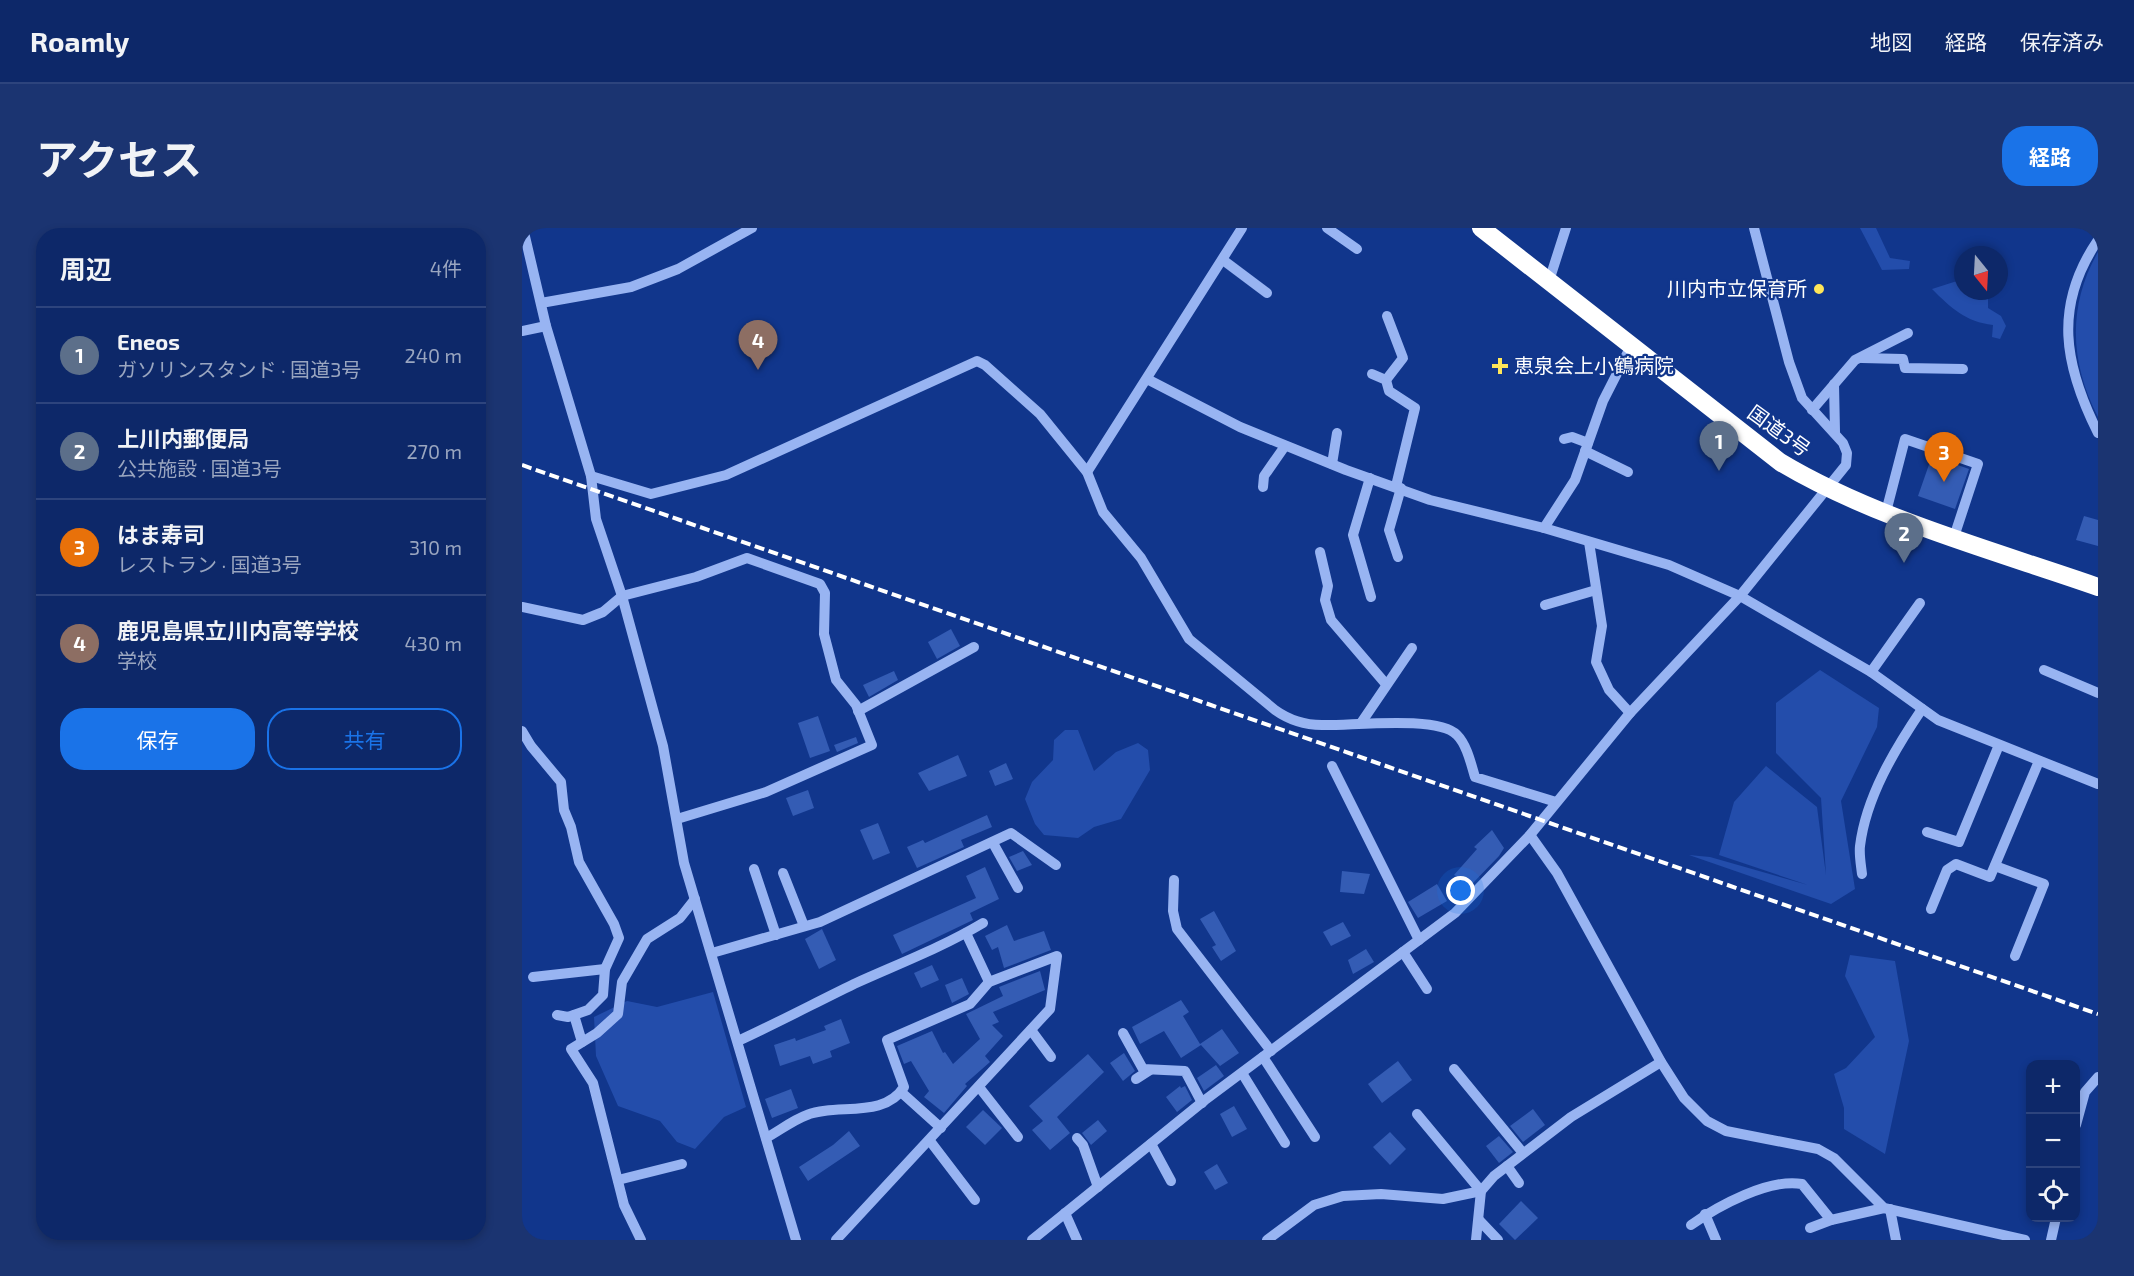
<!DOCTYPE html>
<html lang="ja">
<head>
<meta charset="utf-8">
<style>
  body { margin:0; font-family:"Exo 2","Noto Sans JP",sans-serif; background:#1b3471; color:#f1f3f6 }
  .controls { position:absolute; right:18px; bottom:18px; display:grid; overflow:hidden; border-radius:12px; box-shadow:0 3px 9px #0003 }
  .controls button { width:54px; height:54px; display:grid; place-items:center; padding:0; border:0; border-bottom:2px solid #2d447d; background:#0d2869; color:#f1f3f6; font:30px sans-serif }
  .compass { position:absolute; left:1432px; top:18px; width:54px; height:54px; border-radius:50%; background:#0d2869; box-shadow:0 3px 9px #0003; rotate:162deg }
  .you { position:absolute; left:939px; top:663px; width:21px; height:21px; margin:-15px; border:4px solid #fff; border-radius:50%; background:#1a73e8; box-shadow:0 0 0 9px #1a73e833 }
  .badge { display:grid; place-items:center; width:39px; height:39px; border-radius:50%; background:#1a73e8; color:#fff; font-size:20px; font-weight:700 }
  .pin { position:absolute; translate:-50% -50px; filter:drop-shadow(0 2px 3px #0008) }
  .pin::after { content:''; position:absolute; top:32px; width:21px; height:18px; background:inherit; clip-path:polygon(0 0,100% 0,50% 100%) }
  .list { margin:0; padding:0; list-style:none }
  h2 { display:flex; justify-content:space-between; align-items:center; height:78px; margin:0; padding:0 24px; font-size:26px }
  h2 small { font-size:20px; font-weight:400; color:#9aa6c0 }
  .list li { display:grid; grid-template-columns:39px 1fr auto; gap:18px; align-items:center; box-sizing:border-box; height:96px; padding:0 24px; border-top:2px solid #2d447d }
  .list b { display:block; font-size:22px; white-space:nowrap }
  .list p { margin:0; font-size:20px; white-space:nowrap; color:#9aa6c0 }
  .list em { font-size:20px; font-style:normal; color:#9aa6c0 }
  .actions { display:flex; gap:12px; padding:18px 24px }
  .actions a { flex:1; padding:14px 0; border:2px solid #1a73e8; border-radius:24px; text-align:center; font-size:21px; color:#1a73e8 }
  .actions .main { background:#1a73e8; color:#fff }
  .icon { flex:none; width:33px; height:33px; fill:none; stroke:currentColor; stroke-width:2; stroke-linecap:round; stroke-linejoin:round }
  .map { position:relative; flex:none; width:1576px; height:1012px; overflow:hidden; border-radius:24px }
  header { display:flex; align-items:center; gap:36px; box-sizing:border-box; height:84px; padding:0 30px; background:#0d2869; border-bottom:2px solid #2d447d }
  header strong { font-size:28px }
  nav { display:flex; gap:33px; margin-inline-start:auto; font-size:21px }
  .intro { display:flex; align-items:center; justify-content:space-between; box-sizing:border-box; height:144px; padding:0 36px }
  h1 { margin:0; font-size:42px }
  .button { padding:15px 27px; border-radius:24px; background:#1a73e8; color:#fff; font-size:21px; font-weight:700 }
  main { display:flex; gap:36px; padding:0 36px }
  aside { flex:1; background:#0d2869; border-radius:24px; box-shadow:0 3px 9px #0003 }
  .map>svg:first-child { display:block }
  .green { fill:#234dab }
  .building { fill:#345cb4 }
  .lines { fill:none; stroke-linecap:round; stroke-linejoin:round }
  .minor { stroke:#98b4f2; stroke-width:10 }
  .highway { stroke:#fff; stroke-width:18 }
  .rail { stroke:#fff; stroke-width:4; stroke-dasharray:10 4.5; stroke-linecap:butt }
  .poi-dot { fill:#ffe659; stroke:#11368c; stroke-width:2 }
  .labels { text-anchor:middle; stroke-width:4.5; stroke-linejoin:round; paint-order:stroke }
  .poi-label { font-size:20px; fill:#fff; stroke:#11368c; text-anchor:end }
  .street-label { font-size:20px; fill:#fff; stroke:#11368c }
</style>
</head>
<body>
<header>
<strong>Roamly</strong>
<nav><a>地図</a><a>経路</a><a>保存済み</a></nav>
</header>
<div class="intro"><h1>アクセス</h1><a class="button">経路</a></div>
<main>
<aside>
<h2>周辺<small>4件</small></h2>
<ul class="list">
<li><span class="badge" style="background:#5c6f8a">1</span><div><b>Eneos</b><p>ガソリンスタンド · 国道3号</p></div><em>240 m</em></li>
<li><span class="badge" style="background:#5c6f8a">2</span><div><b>上川内郵便局</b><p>公共施設 · 国道3号</p></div><em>270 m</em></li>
<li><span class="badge" style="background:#e8710a">3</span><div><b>はま寿司</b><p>レストラン · 国道3号</p></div><em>310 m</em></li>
<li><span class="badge" style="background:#8d6e63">4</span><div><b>鹿児島県立川内高等学校</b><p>学校</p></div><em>430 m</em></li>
</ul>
<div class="actions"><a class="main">保存</a><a>共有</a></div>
</aside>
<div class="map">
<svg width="1576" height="1012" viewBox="0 0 1576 1012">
  <rect width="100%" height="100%" fill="#11368c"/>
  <g class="green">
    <path d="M1338,0H1354L1368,30L1388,33L1387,41L1360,42Z"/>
    <path d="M1576,24V189C1548,135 1545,78 1576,24Z"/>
    <path d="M1435,53L1441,54V63L1466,64V80L1479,88L1484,98L1478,111L1470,109L1471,97C1444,94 1429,80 1410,61Z"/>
    <path d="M1298,442L1357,480L1355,499L1319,573L1333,661L1309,676L1167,627L1188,629L1286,657L1197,627L1212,574L1244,538L1295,579L1304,647L1299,570L1254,525V475Z"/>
    <path d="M543,502H556L572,543L594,524L616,515L626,522L628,542L599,591L572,599L556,610L522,607L513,596L503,571L510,554L531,532L532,512Z"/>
    <path d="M1328,727L1373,733L1387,813L1363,926L1322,901V880L1312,846L1324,840L1353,809L1323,748Z"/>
    <path d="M191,764L224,879L202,889L173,921L155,914L138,893L96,878L74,828L72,789L105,773L135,779Z"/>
  </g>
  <g class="building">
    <path d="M1410,228L1447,241L1433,281L1396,268Z"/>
    <path d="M1562,288L1576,292V318L1554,312Z"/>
    <path d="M429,401L438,418L415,431L406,414Z"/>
    <path d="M372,443L376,452L347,469L341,457Z"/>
    <path d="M296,488L308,523L288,530L276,495Z"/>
    <path d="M334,509L336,515L315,524L312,517Z"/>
    <path d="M436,527L445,548L407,563L396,545Z"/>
    <path d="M484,535L491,551L473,558L467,543Z"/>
    <path d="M286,562L292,580L271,588L264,570Z"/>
    <path d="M465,587L470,599L439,612L442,619L395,640L385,619L401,612L403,615Z"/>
    <path d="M356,595L368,625L351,632L338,602Z"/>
    <path d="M970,602L982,620L977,628L950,656L932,647L955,621L952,619Z"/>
    <path d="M501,623L510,637L495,643L487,629Z"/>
    <path d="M463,639L477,671L448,685L451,692L380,726L371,707L454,670L444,648Z"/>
    <path d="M820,643L848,646L842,666L818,664Z"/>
    <path d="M915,656L925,673L896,690L886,674Z"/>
    <path d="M692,683L714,723L699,733L690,719L694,717L678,691Z"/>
    <path d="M821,694L829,708L809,718L801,704Z"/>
    <path d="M485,697L492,713L522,703L529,722L482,740L476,719L470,722L463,708Z"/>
    <path d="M300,701L314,732L297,741L283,711Z"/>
    <path d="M844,721L852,734L831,746L826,732Z"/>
    <path d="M410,737L417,752L399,760L392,745Z"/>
    <path d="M518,743L523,762L471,784L477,794L470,797L481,808L463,828L468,834L443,856L445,858L422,885L402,869L407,863L389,833L382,836L375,818L410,803L421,825L423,824L431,836L458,811L444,786L481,768L477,759Z"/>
    <path d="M440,750L447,766L430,775L423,757Z"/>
    <path d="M659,772L667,784L661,788L678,816L700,801L717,825L698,838L679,817L659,830L642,803L618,816L610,799Z"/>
    <path d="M319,791L328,815L308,823L310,829L291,836L288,828L258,838L252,817L273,810L274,813L304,802L302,798Z"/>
    <path d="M602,825L613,843L601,853L588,835Z"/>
    <path d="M566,826L582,844L535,889L548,905L528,922L510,902L521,893L507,878Z"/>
    <path d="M876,833L890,852L860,875L846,856Z"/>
    <path d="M694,837L702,848L682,863L675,850Z"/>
    <path d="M658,858L659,860L663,858L670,872L655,884L644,869Z"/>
    <path d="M269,861L276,880L250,890L243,871Z"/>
    <path d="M712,878L725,901L710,909L698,886Z"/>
    <path d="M1011,881L1023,897L1001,914L988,898Z"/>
    <path d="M461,882L480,900L463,917L444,899Z"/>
    <path d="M576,892L585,903L569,917L560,905Z"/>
    <path d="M327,903L338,918L286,953L277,939L311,917Z"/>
    <path d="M868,904L884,921L868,937L851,919Z"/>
    <path d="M977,908L991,924L977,935L964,918Z"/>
    <path d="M695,936L706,955L693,962L682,944Z"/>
    <path d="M999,973L1016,990L993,1012L977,996Z"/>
  </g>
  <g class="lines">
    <g class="minor">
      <path d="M1,0L24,98L69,248L74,291L100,368L141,518L162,635L274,1012"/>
      <path d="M805,0L835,21"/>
      <path d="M1576,12C1531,78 1542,137 1576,205"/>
      <path d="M701,32L745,65"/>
      <path d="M1027,53L1044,0"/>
      <path d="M19,75L109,59L156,41L230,0"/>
      <path d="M0,103L24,98"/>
      <path d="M1109,118L1081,173L1053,252L1022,300L1147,337L1218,368L1349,444L1416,492L1576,556"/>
      <path d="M1340,130L1381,131L1383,140L1441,141"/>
      <path d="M850,146L864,152L867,163L893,180L874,258"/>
      <path d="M625,151L718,199L824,242L908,272L1022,300"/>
      <path d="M864,152L881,130L865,88"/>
      <path d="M1312,156L1313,204"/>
      <path d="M1290,182L1333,132L1386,105"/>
      <path d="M1042,211L1050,209L1066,215"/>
      <path d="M1063,223L1106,244"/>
      <path d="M810,236L815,205"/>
      <path d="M565,244L720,0"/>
      <path d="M69,248L129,266L204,247L455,133L463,137L518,186L565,244L581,284L619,330L667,411L753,482C767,492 783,497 800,497C828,498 916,487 935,507C945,517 949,536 953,549L1034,574"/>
      <path d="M848,250L831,307L849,369"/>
      <path d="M741,259L742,248L763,218"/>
      <path d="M1364,284L1383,211L1456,236L1432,309"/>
      <path d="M1067,314L1080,398L1074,434L1087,462L1108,485"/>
      <path d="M798,324L806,358L803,372L809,392L863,455"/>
      <path d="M876,329L867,302L879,260"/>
      <path d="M1023,377L1074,362"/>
      <path d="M0,379L61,392L81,384L100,368L174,349L225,330L298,356L303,365L302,406L314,452L334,477L350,517L244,564L155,591"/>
      <path d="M1522,442L1576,465"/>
      <path d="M1349,444L1398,375"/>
      <path d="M336,483L452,419"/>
      <path d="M839,495L890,420"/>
      <path d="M0,503L9,518L39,554L42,582L49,599L57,634L92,696L97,710L83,741L81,767L66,782L46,789L35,787"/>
      <path d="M810,538L897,712"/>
      <path d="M1405,604L1437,614L1477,517"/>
      <path d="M1008,607L1035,645L1139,834L1162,870L1185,893L1204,903L1296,921L1312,930L1362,980L1503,1012"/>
      <path d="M471,615L496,660"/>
      <path d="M1473,638L1522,656L1493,728"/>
      <path d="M232,641L254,707"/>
      <path d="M261,645L282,698"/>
      <path d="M1340,646C1339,637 1337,627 1338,618C1344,569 1373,521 1400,481"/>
      <path d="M652,652L651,683L655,701L749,823"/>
      <path d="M1409,681L1425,642L1434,636L1468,649L1517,533"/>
      <path d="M444,705L467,754"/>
      <path d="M881,724L905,761"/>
      <path d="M190,725L298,694L489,605L534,637"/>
      <path d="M11,749L83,741"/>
      <path d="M52,787L60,814"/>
      <path d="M509,802L529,829"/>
      <path d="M601,805L621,841L663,843L680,875"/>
      <path d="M216,813C255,795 293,775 332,756C376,736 419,720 461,695"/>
      <path d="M741,829L793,909"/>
      <path d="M932,841L1001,925"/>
      <path d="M720,845L763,915"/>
      <path d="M614,851L628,842"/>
      <path d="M457,859L496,909"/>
      <path d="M379,864L419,900"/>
      <path d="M895,886L959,963L954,1012"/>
      <path d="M1554,897L1563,864L1576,849"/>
      <path d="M244,910C257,903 271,892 285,887C315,875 362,891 382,859L365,812L448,776L467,754L535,728L528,781L314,1012"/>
      <path d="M555,910L561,917L576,959"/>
      <path d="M408,913L453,972"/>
      <path d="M629,916L649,953"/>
      <path d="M985,938L997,955"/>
      <path d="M96,952L160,936"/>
      <path d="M1368,981L1374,1012"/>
      <path d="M543,985L555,1012"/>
      <path d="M1183,986L1194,1012"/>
      <path d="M957,992L976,1012"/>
      <path d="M1169,997C1196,978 1247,950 1280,956L1309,992"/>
      <path d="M1288,1000L1309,992L1362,980"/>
      <path d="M119,1012L102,977L71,855L49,821L75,805L96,786L100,754L125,711L158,690L173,671"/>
      <path d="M510,1012L683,872L933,685L1008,607L1108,485L1218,368L1324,237L1325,225L1321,215L1280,170L1267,134L1232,0"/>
      <path d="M745,1012L792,977L821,968L859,966L921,971L959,963L972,948L1049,889L1139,834"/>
      <path d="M1529,1012L1534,990"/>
    </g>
    <path class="highway" d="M959,0L1258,234C1351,290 1473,323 1576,359"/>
    <path class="rail" d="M0,237L1576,786"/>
  </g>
  <g class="poi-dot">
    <circle cx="1297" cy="61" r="6"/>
    <path d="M975 129h6v6h6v6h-6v6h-6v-6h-6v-6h6z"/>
  </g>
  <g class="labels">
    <g class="poi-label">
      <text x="1285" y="68">川内市立保育所</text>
      <text x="992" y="145" text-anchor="start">恵泉会上小鶴病院</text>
    </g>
    <g class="street-label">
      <text transform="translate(1257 203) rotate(36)" y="7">国道3号</text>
    </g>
  </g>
</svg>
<div class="controls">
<button>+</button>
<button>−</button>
<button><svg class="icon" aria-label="locate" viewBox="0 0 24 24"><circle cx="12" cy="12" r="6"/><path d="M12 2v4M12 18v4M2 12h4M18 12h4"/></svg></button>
</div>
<svg class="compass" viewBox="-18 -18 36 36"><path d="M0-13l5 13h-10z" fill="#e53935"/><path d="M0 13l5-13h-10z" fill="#9aa6c0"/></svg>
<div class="you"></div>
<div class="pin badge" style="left:1197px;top:243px;background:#5c6f8a">1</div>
<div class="pin badge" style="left:1382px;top:335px;background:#5c6f8a">2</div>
<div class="pin badge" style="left:1422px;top:254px;background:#e8710a">3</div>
<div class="pin badge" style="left:236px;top:142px;background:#8d6e63">4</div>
</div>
</main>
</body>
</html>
